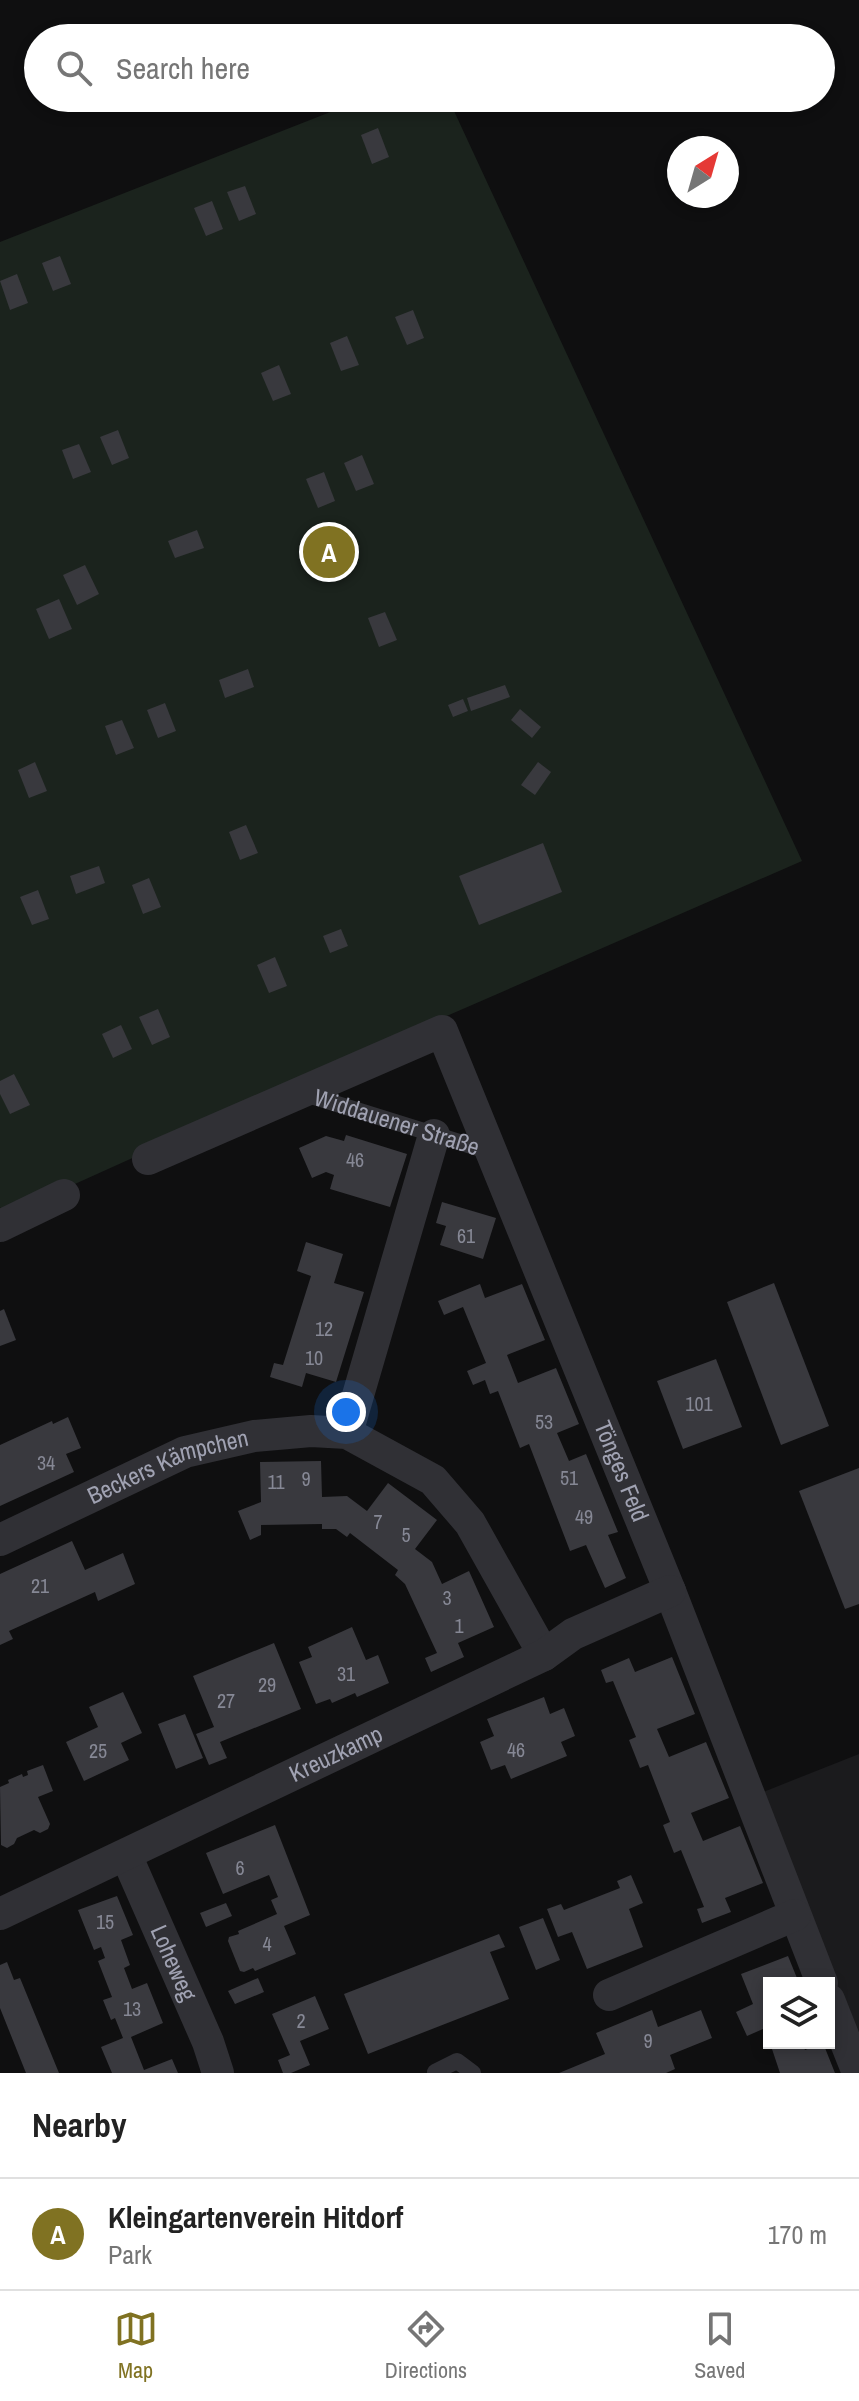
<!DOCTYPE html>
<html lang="en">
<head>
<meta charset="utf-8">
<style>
  body { margin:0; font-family:"Archivo Narrow",sans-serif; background:#f6f6f6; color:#222 }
  .controls { position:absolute; right:24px; bottom:24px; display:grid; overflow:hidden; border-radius:0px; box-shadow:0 4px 12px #0003 }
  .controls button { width:72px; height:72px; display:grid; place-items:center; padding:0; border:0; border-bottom:2px solid #e0e0e0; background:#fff; color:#222; font:40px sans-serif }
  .compass { position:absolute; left:667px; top:136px; width:72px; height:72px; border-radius:50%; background:#fff; box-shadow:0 4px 12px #0003; rotate:37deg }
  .you { position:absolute; left:346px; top:1412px; width:28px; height:28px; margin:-20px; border:6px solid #fff; border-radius:50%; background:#1a73e8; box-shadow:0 0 0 12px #1a73e833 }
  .badge { display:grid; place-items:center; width:52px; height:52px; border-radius:50%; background:#807222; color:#fff; font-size:26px; font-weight:700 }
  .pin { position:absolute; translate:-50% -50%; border:4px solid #fff; box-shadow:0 2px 8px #0006 }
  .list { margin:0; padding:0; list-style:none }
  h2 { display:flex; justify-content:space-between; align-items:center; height:104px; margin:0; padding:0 32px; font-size:34px }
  h2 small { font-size:26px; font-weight:400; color:#767676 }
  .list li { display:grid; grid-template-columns:52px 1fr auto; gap:24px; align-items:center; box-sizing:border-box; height:112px; padding:0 32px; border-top:2px solid #e0e0e0 }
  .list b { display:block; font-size:30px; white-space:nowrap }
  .list p { margin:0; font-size:26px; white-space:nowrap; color:#767676 }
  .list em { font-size:26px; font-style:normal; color:#767676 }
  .icon { flex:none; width:44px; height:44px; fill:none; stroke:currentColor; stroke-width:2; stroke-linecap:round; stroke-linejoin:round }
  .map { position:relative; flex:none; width:859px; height:2073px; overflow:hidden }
  .search { position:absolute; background:#fff; box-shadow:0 4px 12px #0003; left:24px; right:24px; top:24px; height:88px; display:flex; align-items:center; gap:20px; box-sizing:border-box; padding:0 28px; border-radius:44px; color:#767676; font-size:30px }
  .sheet { height:216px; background:#fff }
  nav { display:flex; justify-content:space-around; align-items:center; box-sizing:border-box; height:112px; border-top:2px solid #e0e0e0; background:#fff; font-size:22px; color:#767676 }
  nav a { display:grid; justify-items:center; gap:4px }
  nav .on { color:#807222 }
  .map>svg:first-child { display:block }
  .built { fill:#1b1b1d }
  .green { fill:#1b231d }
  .building { fill:#39393e }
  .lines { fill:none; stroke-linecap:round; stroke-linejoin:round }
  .lane { stroke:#303035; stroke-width:16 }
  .street { stroke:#303035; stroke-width:32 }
  .labels { text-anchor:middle; stroke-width:6; stroke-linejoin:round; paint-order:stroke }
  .number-label { font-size:20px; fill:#868895 }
  .street-label { font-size:24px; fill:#a0a2b2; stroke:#0a0a0b }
</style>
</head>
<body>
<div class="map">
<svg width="859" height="2073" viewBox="0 0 859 2073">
  <rect width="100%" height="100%" fill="#0f0f10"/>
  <path class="built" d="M859,1754V2039L758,1794Z"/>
  <path class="green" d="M366,98H448L802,861L449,1015L4,1216L0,1207V242Z"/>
  <g class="building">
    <path d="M378,128L389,157L372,164L361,135Z"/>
    <path d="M245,186L256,214L239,221L227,192Z"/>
    <path d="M212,201L223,229L206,236L194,208Z"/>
    <path d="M60,256L71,284L53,291L42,263Z"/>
    <path d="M17,274L28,303L10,310L0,281Z"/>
    <path d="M413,310L424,338L407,345L395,317Z"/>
    <path d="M347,336L359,365L341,371L330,343Z"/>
    <path d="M279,365L291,394L273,401L261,373Z"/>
    <path d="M118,430L129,458L112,465L100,437Z"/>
    <path d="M79,444L91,472L73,479L62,450Z"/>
    <path d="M362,455L374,484L356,491L344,463Z"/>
    <path d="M324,472L335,501L318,508L306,479Z"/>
    <path d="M197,530L204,548L175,558L168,541Z"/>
    <path d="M85,565L99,594L77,605L63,575Z"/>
    <path d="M59,599L72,629L49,639L36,609Z"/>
    <path d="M385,612L397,640L379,647L368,618Z"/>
    <path d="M248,669L254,687L225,698L219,680Z"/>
    <path d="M505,685L510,697L471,711L467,698Z"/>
    <path d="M463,699L468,711L453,717L448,705Z"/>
    <path d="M165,703L176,731L158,738L147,710Z"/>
    <path d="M520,709L541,727L532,738L511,720Z"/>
    <path d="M122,720L134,748L116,755L105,726Z"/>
    <path d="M35,762L47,791L29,798L18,770Z"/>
    <path d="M538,762L551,772L535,795L521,785Z"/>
    <path d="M246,825L258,853L240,860L229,832Z"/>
    <path d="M543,843L562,892L479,925L459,876Z"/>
    <path d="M99,866L105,883L76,894L70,876Z"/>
    <path d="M149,878L161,907L143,914L132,885Z"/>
    <path d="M38,890L49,919L32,925L20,897Z"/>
    <path d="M341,929L348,946L330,953L323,936Z"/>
    <path d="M275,957L287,986L269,993L257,965Z"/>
    <path d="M158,1009L170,1037L152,1045L139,1017Z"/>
    <path d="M121,1025L132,1049L113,1058L102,1034Z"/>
    <path d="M14,1074L30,1105L10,1114L0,1094V1081Z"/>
    <path d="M346,1135L407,1154L390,1207L330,1189L334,1175L326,1172L312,1178L299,1148L326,1136L344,1141Z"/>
    <path d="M442,1202L496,1218L483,1259L440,1245L446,1226L436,1223Z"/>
    <path d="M306,1242L343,1254L334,1283L364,1292L336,1382L306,1373L302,1387L270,1377L274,1363L283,1365L311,1276L297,1271Z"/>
    <path d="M774,1283L829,1426L781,1445L727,1302Z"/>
    <path d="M480,1284L485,1298L522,1284L545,1340L507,1355L518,1383L556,1368L579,1424L557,1433L569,1461L586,1454L618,1532L608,1535L626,1578L605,1588L586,1545L570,1551L529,1444L520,1448L498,1391L490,1394L485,1380L473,1385L467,1371L486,1363L463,1307L444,1315L438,1301Z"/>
    <path d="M4,1309L16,1340L0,1346V1311Z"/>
    <path d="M716,1359L742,1427L683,1449L657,1381Z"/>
    <path d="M68,1417L81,1448L66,1454L74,1472L0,1506V1445L52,1421L53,1424Z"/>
    <path d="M321,1461L322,1497L347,1496L367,1511L388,1483L437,1520L415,1549L432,1562L442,1584L469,1571L494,1627L458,1643L464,1657L431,1672L425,1658L437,1653L405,1584L395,1575L398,1570L350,1533L347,1537L336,1529H322V1524L261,1525V1535L250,1540L238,1511L261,1502L260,1462Z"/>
    <path d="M859,1468V1604L845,1609L799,1491Z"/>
    <path d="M72,1541L85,1570L123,1553L135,1584L98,1601L95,1592L9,1631L13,1639L0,1645V1574Z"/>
    <path d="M352,1627L366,1660L378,1655L389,1683L357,1697L355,1693L332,1703L330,1699L316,1704L299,1662L312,1657L308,1647Z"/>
    <path d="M274,1643L301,1709L220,1742L227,1758L209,1765L196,1734L214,1727L193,1676Z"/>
    <path d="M672,1657L695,1714L657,1729L669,1757L706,1742L729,1798L691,1813L703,1841L740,1826L763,1883L725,1898L731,1912L702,1923L697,1909L704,1907L681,1850L674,1853L663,1825L670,1822L648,1765L640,1768L629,1740L636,1737L613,1681L606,1683L601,1670L629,1658L635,1672Z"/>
    <path d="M123,1692L142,1733L121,1743L129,1760L84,1781L66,1742L98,1727L89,1707Z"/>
    <path d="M544,1697L550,1714L564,1708L575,1736L561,1742L567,1756L511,1779L505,1765L491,1770L480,1742L494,1736L487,1719Z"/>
    <path d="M185,1714L203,1758L176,1769L158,1724Z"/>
    <path d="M43,1765L53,1791L38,1797L50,1824L48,1829L40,1833L34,1830L17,1838L14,1844L7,1848L1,1845L0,1787L9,1783L8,1780L22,1774L23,1777L28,1775L27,1771Z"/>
    <path d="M275,1825L310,1915L284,1926L296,1954L255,1971L253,1968L244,1972L240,1971L228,1941L229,1937L239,1934L238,1931L277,1914L271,1900L278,1897L269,1875L223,1894L206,1853Z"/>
    <path d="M631,1875L643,1903L629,1909L643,1947L587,1969L572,1932L558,1937L547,1909L561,1904L564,1910L620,1888L617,1881Z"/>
    <path d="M117,1896L133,1935L121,1940L130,1965L124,1968L132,1989L147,1983L163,2023L131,2037L144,2070L172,2059L178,2073H112L101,2047L123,2038L115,2018L111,2020L103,2000L112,1997L98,1961L105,1958L101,1947L94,1950L78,1910Z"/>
    <path d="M226,1903L232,1916L206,1927L200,1913Z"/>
    <path d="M543,1918L560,1960L536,1970L519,1927Z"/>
    <path d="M499,1934L505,1947L490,1952L509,1999L368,2054L344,1994Z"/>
    <path d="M788,1956L799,1983H769V2040L763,2029L747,2036L736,2012L753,2004L741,1974Z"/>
    <path d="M7,1962L14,1980L20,1978L59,2073H26L0,2008V1965Z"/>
    <path d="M258,1978L264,1992L235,2004L228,1991Z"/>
    <path d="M315,1996L329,2029L300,2041L310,2065L291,2073H283L278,2060L290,2055L272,2014Z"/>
    <path d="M652,2010L658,2027L701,2010L712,2038L670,2055L675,2069L666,2073H559L605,2054L596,2033Z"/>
    <path d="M770,2043H802L805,2050L823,2043L835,2073H780Z"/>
  </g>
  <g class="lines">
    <g class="lane">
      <path id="s1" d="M305,1094L491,1152"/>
      <path d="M435,2072L457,2061L473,2073"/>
    </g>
    <g class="street">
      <path id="s2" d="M148,1159L442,1031L670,1591L822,1983"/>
      <path d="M0,1226L64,1195"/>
      <path d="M347,1433L434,1135"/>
      <path id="s3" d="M0,1540L185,1452L254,1436L311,1431L347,1433L433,1480L470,1523L544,1655"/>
      <path id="s4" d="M126,1855L208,2042L218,2073"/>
      <path id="s5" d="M0,1914L544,1655L573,1634L670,1591"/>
      <path d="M609,1995L795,1915"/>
      <path d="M829,2000L858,2073"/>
    </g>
  </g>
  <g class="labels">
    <g class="number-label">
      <text x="355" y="1167">46</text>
      <text x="466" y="1243">61</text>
      <text x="324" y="1336">12</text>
      <text x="314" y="1365">10</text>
      <text x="699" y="1411">101</text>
      <text x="544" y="1429">53</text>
      <text x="46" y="1470">34</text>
      <text x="569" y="1485">51</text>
      <text x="306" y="1486">9</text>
      <text x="276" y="1489">11</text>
      <text x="584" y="1524">49</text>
      <text x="378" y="1529">7</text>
      <text x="406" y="1542">5</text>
      <text x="40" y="1593">21</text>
      <text x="447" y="1605">3</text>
      <text x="459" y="1633">1</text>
      <text x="346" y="1681">31</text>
      <text x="267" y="1692">29</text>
      <text x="226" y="1708">27</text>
      <text x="516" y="1757">46</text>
      <text x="98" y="1758">25</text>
      <text x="240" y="1875">6</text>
      <text x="105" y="1929">15</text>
      <text x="267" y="1951">4</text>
      <text x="132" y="2016">13</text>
      <text x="301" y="2028">2</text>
      <text x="648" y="2048">9</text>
    </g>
    <g class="street-label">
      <text dy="8" stroke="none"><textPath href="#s1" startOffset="96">Widdauener Straße</textPath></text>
      <text dy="8" stroke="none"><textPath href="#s3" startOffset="184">Beckers Kämpchen</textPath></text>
      <text dy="8" stroke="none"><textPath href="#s2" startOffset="796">Tönges Feld</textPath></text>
      <text dy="8" stroke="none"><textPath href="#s5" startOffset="372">Kreuzkamp</textPath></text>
      <text dy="8" stroke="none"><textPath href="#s4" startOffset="118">Loheweg</textPath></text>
    </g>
  </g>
</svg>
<div class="controls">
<button><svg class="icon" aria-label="layers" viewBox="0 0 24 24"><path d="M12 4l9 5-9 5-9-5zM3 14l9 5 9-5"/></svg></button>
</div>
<svg class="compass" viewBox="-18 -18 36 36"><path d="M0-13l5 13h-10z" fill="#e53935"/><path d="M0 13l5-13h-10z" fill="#767676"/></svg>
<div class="you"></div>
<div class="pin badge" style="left:329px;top:552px">A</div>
<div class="search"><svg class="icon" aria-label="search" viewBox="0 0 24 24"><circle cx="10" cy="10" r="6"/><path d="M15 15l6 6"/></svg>Search here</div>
</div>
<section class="sheet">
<h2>Nearby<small></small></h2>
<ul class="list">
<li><span class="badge">A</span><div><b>Kleingartenverein Hitdorf</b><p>Park</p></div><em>170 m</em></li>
</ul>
</section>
<nav>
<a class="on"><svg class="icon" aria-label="map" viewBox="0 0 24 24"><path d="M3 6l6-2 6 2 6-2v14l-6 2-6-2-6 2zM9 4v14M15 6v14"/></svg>Map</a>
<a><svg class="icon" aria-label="directions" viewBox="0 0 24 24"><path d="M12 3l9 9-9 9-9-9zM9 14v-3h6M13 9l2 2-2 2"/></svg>Directions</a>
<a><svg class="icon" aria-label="saved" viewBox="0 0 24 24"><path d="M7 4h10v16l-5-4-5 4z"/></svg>Saved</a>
</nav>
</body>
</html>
